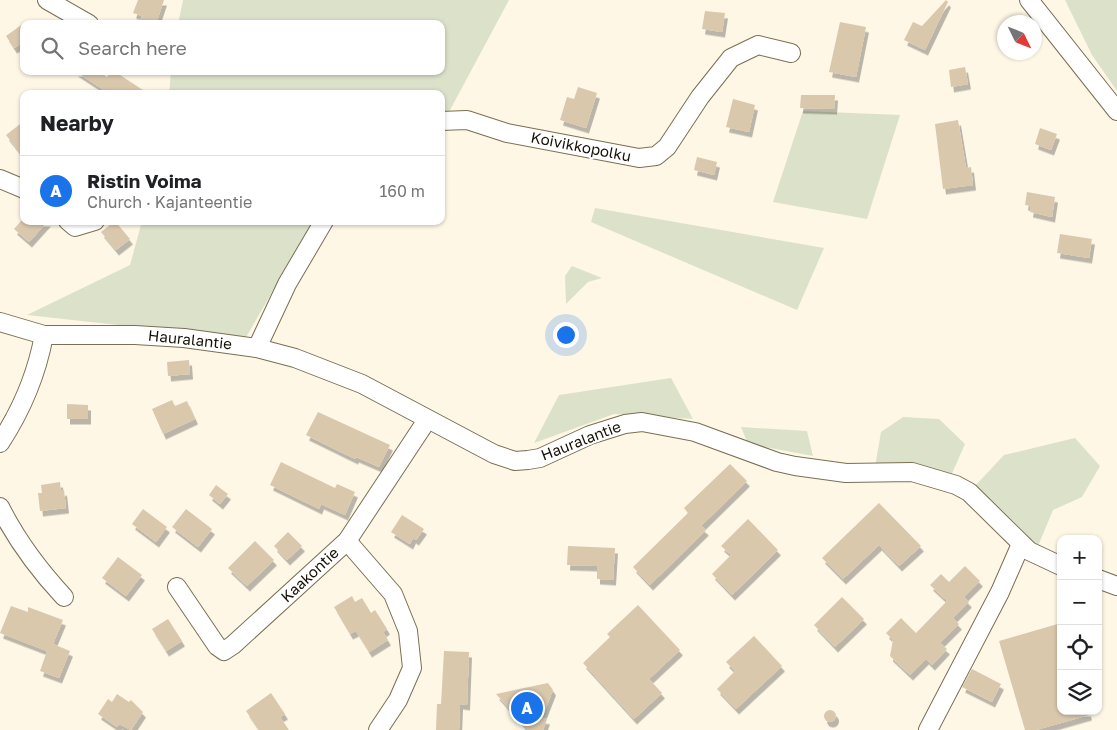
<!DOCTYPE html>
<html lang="en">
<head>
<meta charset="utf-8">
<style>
  body { margin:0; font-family:"Golos Text",sans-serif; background:#f6f6f6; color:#202124 }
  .controls { position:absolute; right:15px; bottom:15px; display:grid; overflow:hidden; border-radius:10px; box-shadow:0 1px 4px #0004 }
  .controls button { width:45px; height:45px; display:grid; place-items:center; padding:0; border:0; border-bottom:1px solid #e0e0e0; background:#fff; color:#202124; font:25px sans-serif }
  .compass { position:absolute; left:997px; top:15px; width:45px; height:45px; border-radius:50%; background:#fff; box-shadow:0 1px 4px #0004; rotate:133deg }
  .you { position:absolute; left:565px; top:334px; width:18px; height:18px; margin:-12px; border:4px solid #fff; border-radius:50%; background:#1a73e8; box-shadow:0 0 0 8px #1a73e833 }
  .badge { display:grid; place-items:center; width:32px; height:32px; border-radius:50%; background:#1a73e8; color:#fff; font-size:16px; font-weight:700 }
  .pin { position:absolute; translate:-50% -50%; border:2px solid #fff; box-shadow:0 1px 5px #0006 }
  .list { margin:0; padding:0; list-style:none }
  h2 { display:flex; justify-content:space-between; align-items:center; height:65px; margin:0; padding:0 20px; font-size:21px }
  h2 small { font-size:16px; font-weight:400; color:#757577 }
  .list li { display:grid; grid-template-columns:32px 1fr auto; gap:15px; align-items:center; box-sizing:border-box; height:70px; padding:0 20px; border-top:1px solid #e0e0e0 }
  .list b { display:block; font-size:19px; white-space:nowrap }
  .list p { margin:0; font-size:16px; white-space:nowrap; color:#757577 }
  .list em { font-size:16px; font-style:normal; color:#757577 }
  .icon { flex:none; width:28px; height:28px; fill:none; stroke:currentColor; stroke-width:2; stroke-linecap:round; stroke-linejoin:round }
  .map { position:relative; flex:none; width:1117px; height:730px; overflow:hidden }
  .search { position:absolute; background:#fff; box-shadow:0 1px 4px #0004; left:20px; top:20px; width:425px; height:55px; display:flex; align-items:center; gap:12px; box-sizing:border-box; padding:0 18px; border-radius:10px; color:#757577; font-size:19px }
  .panel { position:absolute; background:#fff; box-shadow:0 1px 4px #0004; left:20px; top:90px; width:425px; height:135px; border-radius:10px }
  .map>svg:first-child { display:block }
  .green { fill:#dbe2c9 }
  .building { fill:#dac8ad; filter:url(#shadow) }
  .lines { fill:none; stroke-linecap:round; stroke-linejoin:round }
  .minor-casing { stroke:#7a6f54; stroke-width:20 }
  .minor { stroke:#fff; stroke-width:18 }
  .labels { text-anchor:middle; stroke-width:4; stroke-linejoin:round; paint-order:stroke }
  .street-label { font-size:15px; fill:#161107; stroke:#fff }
</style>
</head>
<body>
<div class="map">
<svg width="1117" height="730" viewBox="0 0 1117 730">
  <defs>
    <filter id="shadow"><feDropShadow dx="3" dy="5.5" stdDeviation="0" flood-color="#0004"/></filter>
  </defs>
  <rect width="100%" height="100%" fill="#fef7e5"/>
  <g class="green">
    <path d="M183,0H509L450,110L449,118H441V94H169L171,71H441V24H178Z"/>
    <path d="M1065,0H1117V91L1092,55Z"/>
    <path d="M803,111L900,115L867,219L773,202Z"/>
    <path d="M595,208L824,248L797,310L591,222Z"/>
    <path d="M142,221H315L305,235L245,339L27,315L130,265Z"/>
    <path d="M572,266L602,278L588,282L566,304L565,276Z"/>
    <path d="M671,378L693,419L614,414L534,443L559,395Z"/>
    <path d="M903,417L939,419L965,444L950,478L875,467L881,432Z"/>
    <path d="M741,427L807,431L813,456L748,444Z"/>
    <path d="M1075,438L1100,466L1082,497L1053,510L1038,546L974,487L1004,455Z"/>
  </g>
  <g class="building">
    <path d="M138,0H164L156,24H138L142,16L133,13Z"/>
    <path d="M946,0L948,2L925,50L904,40L913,22L922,26Z"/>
    <path d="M705,11L725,13L722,32L702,29Z"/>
    <path d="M840,22L866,27L856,77L829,72Z"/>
    <path d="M24,23V42L14,48L6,36Z"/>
    <path d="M965,67L968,84L951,87L949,70Z"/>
    <path d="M75,71H98L107,77L111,71H114L149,94H110Z"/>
    <path d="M578,87L597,93L586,128L560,120L567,97L574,99Z"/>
    <path d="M801,95H835L834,109L800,108Z"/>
    <path d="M733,99L755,105L749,132L726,127Z"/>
    <path d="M958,120L966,168L971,167L973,185L943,189L935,124Z"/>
    <path d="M24,121V158L6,135Z"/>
    <path d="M1040,128L1057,134L1051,150L1035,144Z"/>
    <path d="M697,157L717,162L714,175L694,170Z"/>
    <path d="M1027,192L1055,197L1052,217L1030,212L1031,206L1025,205Z"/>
    <path d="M21,221H48L29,242L14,229Z"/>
    <path d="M115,221L130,239L116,250L101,232Z"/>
    <path d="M1060,234L1092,239L1089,258L1057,253Z"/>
    <path d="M189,360L190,374L168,376L167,362Z"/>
    <path d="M172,400L175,406L187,401L195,419L163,434L152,409Z"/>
    <path d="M67,404L88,405V419H67Z"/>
    <path d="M318,412L390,445L379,467L356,457L355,459L306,435Z"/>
    <path d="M281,462L335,488L337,484L355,492L345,515L321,504L319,509L270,485Z"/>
    <path d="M730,464L747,481L701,526L706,530L650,585L633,567L688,513L684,508Z"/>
    <path d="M60,482L61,491L64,490L66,508L40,511L38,493H42L41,485Z"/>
    <path d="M216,485L228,494L220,504L209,495Z"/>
    <path d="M879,503L921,546L899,566L879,545L843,579L822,558Z"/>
    <path d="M143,509L167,527L156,542L132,524Z"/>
    <path d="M186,509L212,529L198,547L172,527Z"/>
    <path d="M402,515L424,529L416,540L413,538L410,544L391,532Z"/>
    <path d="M748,519L778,550L732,595L712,574L731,555L721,546Z"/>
    <path d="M288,532L302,546L287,560L274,546Z"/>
    <path d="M255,541L274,560L247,586L228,568Z"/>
    <path d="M568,546L615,548L613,580L597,579V566L567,565Z"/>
    <path d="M118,557L142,575L126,596L102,578Z"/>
    <path d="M965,566L980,581L964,597L969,602L953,618L959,624L940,643L947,649L932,665L926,659L910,675L890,656L893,640L886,633L901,618L916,633L947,601L930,585L941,574L949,582Z"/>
    <path d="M352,596L355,602L362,598L371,613L375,610L387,629L383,632L388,640L369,652L356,631L350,634L334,607Z"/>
    <path d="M842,597L864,619L835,647L814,625Z"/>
    <path d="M638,605L680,650L649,679L662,693L634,719L583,663L610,637L607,634Z"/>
    <path d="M11,606L28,612V607L63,620L53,644L70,651L59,678L40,671L47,651L0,633Z"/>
    <path d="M168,619L182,641L166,651L152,629Z"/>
    <path d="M1061,623V711H1088L1089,715L1036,730H1025L999,641Z"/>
    <path d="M754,636L782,666L736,709L717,689L735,671L726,662Z"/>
    <path d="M444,651L469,652L467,705L460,704L459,730H436L437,704H441Z"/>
    <path d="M972,669L1001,684L992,702L962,687Z"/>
    <path d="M548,683L553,690L542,718L547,719L543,730H528L496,694Z"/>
    <path d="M271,693L285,714L280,717L289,730H259L246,711Z"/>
    <path d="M117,694L129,702L131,700L143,712L131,730L119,724L117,727L98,714L108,699L112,702Z"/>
    <circle cx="830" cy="716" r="6"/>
  </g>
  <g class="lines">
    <defs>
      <g id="minor">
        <path d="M47,0L89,24"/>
        <path d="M1029,0L1117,111"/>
        <path d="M441,121L467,120L507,133L639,158L656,156L667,147L700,97L731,58L758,45L791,53"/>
        <path d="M0,179L24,189"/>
        <path d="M68,221L75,227L95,221"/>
        <path d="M0,322L44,335H135L184,338L257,348L295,358L362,384L494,454L515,461L528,460L540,458L590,435L625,424L642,422L695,432L777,462L795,466L846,473L912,472L956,485L969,492L1029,551L1061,566"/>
        <path d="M257,348L287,284L324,221"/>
        <path d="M0,443C21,411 37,373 44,335"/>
        <path d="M0,507C17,541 38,569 64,597"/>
        <path d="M347,541L393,594L408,631L412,668L398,700L378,730"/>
        <path d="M1098,579L1117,586"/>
        <path d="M177,587L217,646L224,651L233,645L347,541L427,420"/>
        <path d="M928,730L1000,592L1021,544"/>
      </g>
    </defs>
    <use href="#minor" class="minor-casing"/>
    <use href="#minor" class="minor"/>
  </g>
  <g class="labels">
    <g class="street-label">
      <text transform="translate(581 147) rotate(11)" y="5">Koivikkopolku</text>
      <text transform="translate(190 340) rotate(6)" y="5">Hauralantie</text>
      <text transform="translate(581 441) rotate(-21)" y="5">Hauralantie</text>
      <text transform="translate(310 575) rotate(-43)" y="5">Kaakontie</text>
    </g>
  </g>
</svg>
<div class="controls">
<button>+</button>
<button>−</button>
<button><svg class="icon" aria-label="locate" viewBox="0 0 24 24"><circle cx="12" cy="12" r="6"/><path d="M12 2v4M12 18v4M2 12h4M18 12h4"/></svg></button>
<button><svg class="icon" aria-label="layers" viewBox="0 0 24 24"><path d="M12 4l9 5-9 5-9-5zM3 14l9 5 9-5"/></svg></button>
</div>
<svg class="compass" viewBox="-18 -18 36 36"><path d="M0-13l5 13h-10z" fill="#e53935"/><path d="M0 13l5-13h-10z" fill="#757577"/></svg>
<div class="you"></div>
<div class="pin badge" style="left:527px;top:708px">A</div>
<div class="search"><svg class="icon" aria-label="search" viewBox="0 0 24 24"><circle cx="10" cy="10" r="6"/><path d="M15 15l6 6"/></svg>Search here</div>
<section class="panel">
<h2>Nearby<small></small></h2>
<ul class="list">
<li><span class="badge">A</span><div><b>Ristin Voima</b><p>Church · Kajanteentie</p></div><em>160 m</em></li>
</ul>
</section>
</div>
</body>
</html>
